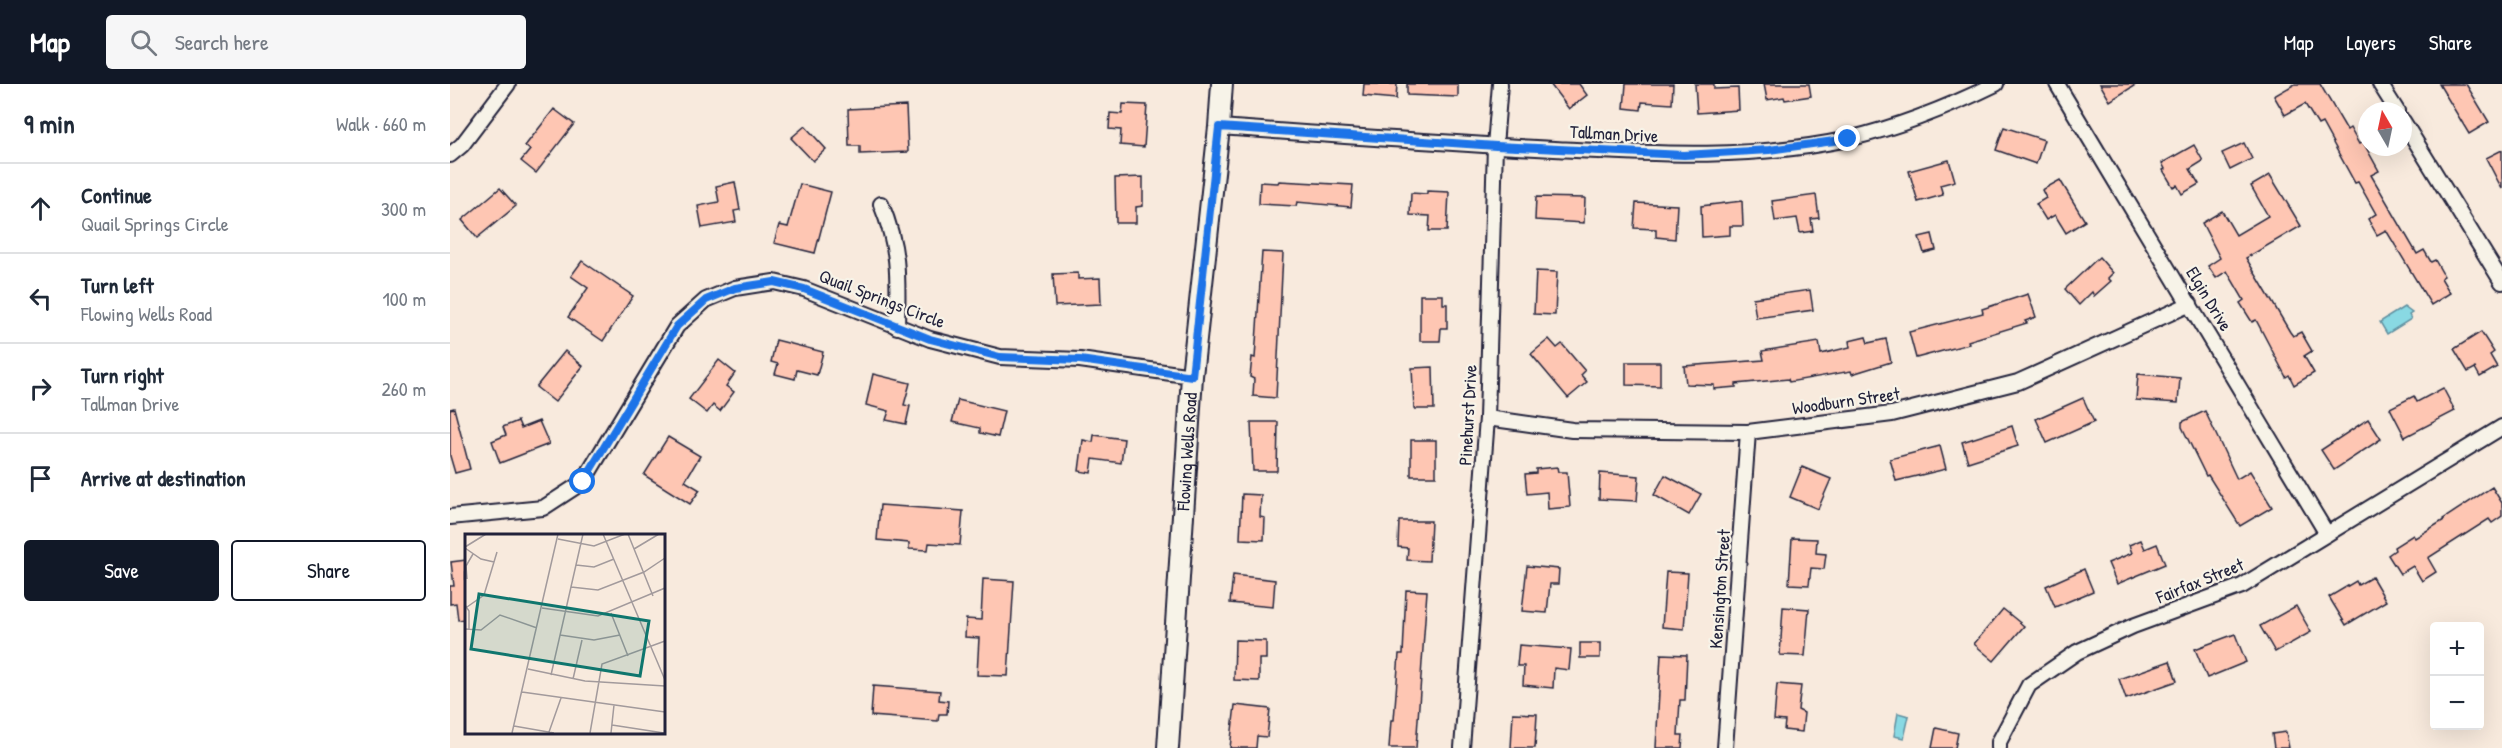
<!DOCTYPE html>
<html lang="en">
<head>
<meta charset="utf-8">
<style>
  body { margin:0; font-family:"Patrick Hand",sans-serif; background:#f6f6f7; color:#1f2937 }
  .controls { position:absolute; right:18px; bottom:18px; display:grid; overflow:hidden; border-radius:6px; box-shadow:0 6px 24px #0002 }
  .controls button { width:54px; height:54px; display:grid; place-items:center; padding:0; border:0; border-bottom:2px solid #e0e1e3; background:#fff; color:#1f2937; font:30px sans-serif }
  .compass { position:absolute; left:1908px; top:18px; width:54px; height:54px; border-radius:50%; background:#fff; box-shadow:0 6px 24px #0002; rotate:351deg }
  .stop { position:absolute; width:18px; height:18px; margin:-14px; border:4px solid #1a73e8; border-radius:50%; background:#fff }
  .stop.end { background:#1a73e8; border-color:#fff; box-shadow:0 2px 6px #0008 }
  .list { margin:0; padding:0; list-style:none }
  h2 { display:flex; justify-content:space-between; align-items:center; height:78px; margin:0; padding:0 24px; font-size:26px }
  h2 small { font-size:20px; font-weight:400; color:#747a83 }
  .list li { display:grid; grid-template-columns:39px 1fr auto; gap:18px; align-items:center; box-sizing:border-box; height:90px; padding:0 24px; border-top:2px solid #e0e1e3 }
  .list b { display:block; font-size:22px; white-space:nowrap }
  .list p { margin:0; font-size:20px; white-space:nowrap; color:#747a83 }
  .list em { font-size:20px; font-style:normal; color:#747a83 }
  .actions { display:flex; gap:12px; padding:18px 24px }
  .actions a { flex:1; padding:14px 0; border:2px solid #111827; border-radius:6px; text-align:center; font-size:21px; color:#111827 }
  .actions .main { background:#111827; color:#fff }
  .icon { flex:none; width:33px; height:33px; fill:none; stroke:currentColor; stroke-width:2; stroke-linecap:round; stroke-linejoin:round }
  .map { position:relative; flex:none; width:2052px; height:664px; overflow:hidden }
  header { display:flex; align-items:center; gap:36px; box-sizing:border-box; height:84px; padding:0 30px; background:#111827; color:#fff }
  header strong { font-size:28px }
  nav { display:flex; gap:33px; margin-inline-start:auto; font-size:21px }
  .search { width:420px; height:54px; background:#f6f6f7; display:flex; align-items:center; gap:15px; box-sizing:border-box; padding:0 21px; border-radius:6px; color:#747a83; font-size:22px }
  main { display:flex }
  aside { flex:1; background:#fff }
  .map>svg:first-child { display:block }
  .water { fill:#89d9e3; stroke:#6090a0; stroke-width:1.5 }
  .building { fill:#fec6b3; stroke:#22223b; stroke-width:1.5 }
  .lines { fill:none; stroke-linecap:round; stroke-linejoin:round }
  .street-casing { stroke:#22223b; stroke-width:18 }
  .secondary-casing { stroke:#22223b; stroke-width:24 }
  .street { stroke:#f7f3e8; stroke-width:14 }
  .secondary { stroke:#f7f3e8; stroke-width:20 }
  .route { stroke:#1a73e8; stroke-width:8 }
  .labels { text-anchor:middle; stroke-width:4.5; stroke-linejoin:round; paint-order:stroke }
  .street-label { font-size:18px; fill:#22223b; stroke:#f7f3e8 }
  .inset-road { fill:none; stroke:#a29a9c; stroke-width:1.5 }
  .view { fill:#0f766e; fill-opacity:0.15; stroke:#0f766e; stroke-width:3 }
  .inset-edge { fill:none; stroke:#22223b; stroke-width:3 }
</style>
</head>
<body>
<header>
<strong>Map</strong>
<div class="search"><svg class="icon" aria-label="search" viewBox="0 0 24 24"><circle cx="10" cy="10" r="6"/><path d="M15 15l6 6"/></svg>Search here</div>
<nav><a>Map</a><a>Layers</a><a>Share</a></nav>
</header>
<main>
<aside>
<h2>9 min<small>Walk · 660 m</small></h2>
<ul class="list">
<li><svg class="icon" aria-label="ahead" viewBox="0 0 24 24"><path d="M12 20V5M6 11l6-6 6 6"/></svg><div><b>Continue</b><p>Quail Springs Circle</p></div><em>300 m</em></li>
<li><svg class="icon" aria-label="left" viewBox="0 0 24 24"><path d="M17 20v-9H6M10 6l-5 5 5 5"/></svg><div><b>Turn left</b><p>Flowing Wells Road</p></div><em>100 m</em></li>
<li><svg class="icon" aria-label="right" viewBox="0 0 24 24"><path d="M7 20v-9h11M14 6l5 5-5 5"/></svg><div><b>Turn right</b><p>Tallman Drive</p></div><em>260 m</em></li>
<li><svg class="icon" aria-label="arrive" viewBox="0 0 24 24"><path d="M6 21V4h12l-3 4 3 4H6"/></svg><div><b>Arrive at destination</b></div></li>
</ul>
<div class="actions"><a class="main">Save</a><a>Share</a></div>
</aside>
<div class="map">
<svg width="2052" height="664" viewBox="0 0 2052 664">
  <rect width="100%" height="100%" fill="#f8eadd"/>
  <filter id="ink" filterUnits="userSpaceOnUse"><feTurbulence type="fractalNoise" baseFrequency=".0167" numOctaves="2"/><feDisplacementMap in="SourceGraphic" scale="12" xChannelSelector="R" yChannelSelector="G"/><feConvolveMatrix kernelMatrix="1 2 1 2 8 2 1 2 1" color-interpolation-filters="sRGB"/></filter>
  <g filter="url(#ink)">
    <g class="water">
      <path d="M1954,223L1962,229L1959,231L1961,235L1937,250L1930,238Z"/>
      <path d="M1448,629L1459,632L1454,654L1444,652Z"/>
    </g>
    <g class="building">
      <path d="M914,0H947L946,15L913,12Z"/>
      <path d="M957,0H1008V13L957,11Z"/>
      <path d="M1100,0H1129L1137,11L1119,25Z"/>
      <path d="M1176,0H1223L1222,20L1192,18L1191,26L1174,24Z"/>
      <path d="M1245,0H1264V5L1288,4L1289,26L1247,29Z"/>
      <path d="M1314,0H1359L1361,12L1335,16L1334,13L1317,16Z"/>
      <path d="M1650,0H1687L1660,17Z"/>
      <path d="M1845,0H1870L1897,46L1900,44L1909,60L1913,58L1929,87L1921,91L1967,170L1974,166L1981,178L1985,176L1994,192L1991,194L2000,209L1981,221L1936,146L1927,151L1918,135L1926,130L1908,98L1905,99L1872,39L1868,41L1855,20L1835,31L1824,12Z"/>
      <path d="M1989,0H2016L2039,38L2019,50Z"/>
      <path d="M673,20L697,21L694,63L670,61L671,46L659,45L660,29L672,30Z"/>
      <path d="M456,22L458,68L410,70V62H399L398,25Z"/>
      <path d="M104,25L124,40L86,89L71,77L80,66L75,62Z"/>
      <path d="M355,42L376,65L363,77L341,54Z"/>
      <path d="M1554,43L1594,56L1586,80L1546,66Z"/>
      <path d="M1794,59L1802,75L1780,86L1772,69Z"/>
      <path d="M1744,61L1753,77L1740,85L1749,100L1732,110L1727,101L1723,103L1713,86L1715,85L1712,79Z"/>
      <path d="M2052,66V105L2036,74Z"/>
      <path d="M1499,76L1505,97L1490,101L1493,111L1468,118L1459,87Z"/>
      <path d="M1820,91L1851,142L1796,174L1840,248L1843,252L1851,248L1862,267L1854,272L1864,289L1844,301L1839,291L1836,293L1806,236L1802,238L1790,219L1794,216L1777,187L1766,194L1758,182L1770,174L1752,139L1772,127L1786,151L1818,132L1801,102Z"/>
      <path d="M693,93V122L686,123V139H666L665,94Z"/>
      <path d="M1610,96L1635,137L1616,149L1605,131L1596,136L1586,120L1596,114L1592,106Z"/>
      <path d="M829,97L903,101L901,123L847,118L846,122L809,120L810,98L828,99Z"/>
      <path d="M285,98L290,126L284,127L286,138L252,144L248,122L269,118L266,102Z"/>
      <path d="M350,100L381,108L365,169L324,159L329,141L338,143Z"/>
      <path d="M50,104L66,122L27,154L12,136Z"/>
      <path d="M977,107L999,108L997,147H979L980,132L960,131L961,109L977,110Z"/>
      <path d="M1366,111L1369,134L1361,135L1363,147L1350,149L1347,134L1325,137L1322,117Z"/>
      <path d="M1086,113L1135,114L1134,139L1085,136Z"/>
      <path d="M1292,117L1293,142H1280V151L1252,153L1251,122Z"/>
      <path d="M1186,119L1227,121L1225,155L1206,153V145L1184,144Z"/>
      <path d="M1482,150L1486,166L1474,169L1469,153Z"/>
      <path d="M812,168L833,169L826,314L803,312L804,295L800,293L802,273L805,274Z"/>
      <path d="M1649,173L1663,189L1658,194L1661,197L1644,212L1642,208L1629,221L1615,205Z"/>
      <path d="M132,177L183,212L153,257L118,233L138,204L121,192Z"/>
      <path d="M1086,187L1107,188L1105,231L1084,230Z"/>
      <path d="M628,189V195L650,194L651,220L605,222L603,190Z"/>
      <path d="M1360,206L1363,226L1306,234L1303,214Z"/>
      <path d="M1578,210L1586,233L1575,237L1577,239L1518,257L1519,260L1466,274L1459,248L1533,229L1532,225Z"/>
      <path d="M970,211H993V220H997V244H991L990,257H970Z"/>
      <path d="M2031,248L2044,268L2040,271L2047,283L2030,293L2025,284L2018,288L2004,265Z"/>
      <path d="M1416,253L1418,259L1436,255L1441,278L1402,290L1401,287L1339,298L1338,295L1286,300V303L1264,305V301L1236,300L1234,282L1314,276L1312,267L1369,258L1371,270L1400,263L1399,257Z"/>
      <path d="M1099,255L1107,264L1112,260L1135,287L1131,291L1137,298L1118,314L1081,270Z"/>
      <path d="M326,256L373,268L367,291L347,286L345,295L325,290L328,280L321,278Z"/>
      <path d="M115,267L133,282L105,318L86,303Z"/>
      <path d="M269,276L285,289L276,302L284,308L270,327L263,321L257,329L239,315Z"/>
      <path d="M1176,278H1210V302L1176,301Z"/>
      <path d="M983,283L984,325H964L962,284Z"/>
      <path d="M423,290L460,299L454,321L460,322L456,340L436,336L439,327L416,321Z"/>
      <path d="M1688,290L1730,294L1728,319L1686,316Z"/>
      <path d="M1993,304L2005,327L1955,353L1940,324L1964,312L1967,318Z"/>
      <path d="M1633,314L1644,338L1597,359L1586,335Z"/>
      <path d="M508,316L554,327L548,353L530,349V344L502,338Z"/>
      <path d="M4,324L20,385L5,389L0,372V325Z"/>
      <path d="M1755,327L1787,395L1800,387L1822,423L1790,442L1758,391L1756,392L1732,343V338Z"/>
      <path d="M1918,335L1931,355L1884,386L1871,366Z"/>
      <path d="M68,337L71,344L89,337L99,360L50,379L42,357L56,351L53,343Z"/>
      <path d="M801,338H828L827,387H803Z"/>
      <path d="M1562,342L1568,362L1518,378L1512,358Z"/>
      <path d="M644,351L674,355L671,379L643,375L641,389L629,387L633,356L643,358Z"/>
      <path d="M218,353L250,372L235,397L250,406L240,420L194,391Z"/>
      <rect x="961" y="356" width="25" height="36"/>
      <path d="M1490,362L1496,385L1446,397L1440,375Z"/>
      <path d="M1107,383L1108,388H1117L1120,423L1098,425L1097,408L1077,410L1075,390L1086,389V385Z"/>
      <path d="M1352,383L1381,395L1368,425L1340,413Z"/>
      <path d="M1150,389L1189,392L1187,417L1149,415Z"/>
      <path d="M1215,391L1251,410L1239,431L1204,411Z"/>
      <path d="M2042,403L2052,419V432L2042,439L2039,435L1978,474L1986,488L1972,497L1963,482L1950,490L1938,471L1945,466L1944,463L1963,451L1965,454L1994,436L1993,435Z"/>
      <path d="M792,410L811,411L810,433L815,434L814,456L790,455Z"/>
      <path d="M430,421L513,427L510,461L479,459L478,466L459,465V459L427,456Z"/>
      <path d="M949,437H981L979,477L957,476L958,464L948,463Z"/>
      <path d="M1342,454L1367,455L1366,469L1376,470L1374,485L1361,484L1359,501L1339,500Z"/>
      <path d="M1691,456L1695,465L1707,460L1715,480L1667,500L1658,479L1682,469L1679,461Z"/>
      <path d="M16,476V535L8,536L6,519L0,520V502H4L1,478Z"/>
      <path d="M1077,482L1109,485L1108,500H1100L1097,529L1072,527Z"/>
      <path d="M1634,485L1643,507L1605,523L1596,502Z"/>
      <path d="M1216,488L1238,489L1234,545L1212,543Z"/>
      <path d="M783,491L825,496L823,523L780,519Z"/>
      <path d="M1922,493L1936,517L1896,541L1879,513L1906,497L1908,501Z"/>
      <path d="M533,495L564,497L558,592L527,591L529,554L515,553L516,535L531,536Z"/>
      <path d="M956,506L977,507L966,664H939L941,636H944L949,570H953Z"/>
      <path d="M1846,522L1861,548L1825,568L1810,542Z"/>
      <path d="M1333,523L1359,525L1355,572L1330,571Z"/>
      <path d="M1553,525L1574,542L1544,577L1524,560Z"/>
      <path d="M1785,550L1796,578L1757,594L1745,565Z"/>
      <path d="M785,556L816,557V575H809V597L784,596Z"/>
      <rect x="1130" y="559" width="20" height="15"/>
      <path d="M1069,561L1121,565L1119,586L1104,584L1103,604L1073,601L1074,582H1067Z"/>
      <path d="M1211,570L1237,571L1235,616H1230L1228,651H1233L1232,664H1206Z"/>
      <path d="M1720,577L1727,597L1676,615L1669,595Z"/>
      <path d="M1327,600L1351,602L1348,626L1354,629L1352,648L1334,646L1335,637L1324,636Z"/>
      <path d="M423,602L490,607L489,616L498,617L497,630H489L488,637L421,632Z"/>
      <path d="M785,621L820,625L817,653L807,652L806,664H780Z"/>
      <path d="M1063,629L1087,630L1085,664H1061Z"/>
      <path d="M1486,644L1508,649L1505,664H1482Z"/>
      <path d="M1836,648L1839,664H1824L1822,650Z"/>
    </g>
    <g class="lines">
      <defs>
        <g id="street">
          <path d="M1607,0L1877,450"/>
          <path d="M1930,0L1947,27"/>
          <path d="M1953,37L2052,198"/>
          <path d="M769,43C881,51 992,59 1104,65C1203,70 1300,76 1398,55C1449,43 1499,23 1546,0"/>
          <path d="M0,71L12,61L58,0"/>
          <path d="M431,120C450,166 448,194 447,243"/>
          <path d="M1037,334L1122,346L1298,348L1442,330L1568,298L1740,220"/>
          <path d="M0,433L93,424L133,398L227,242L256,216L285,204L324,198L354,205L480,255L550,273L630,276L742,292"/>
          <path d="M1012,664L1037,334L1045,62L1050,0"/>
          <path d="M1275,664L1298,348"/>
          <path d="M1549,664V658L1579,601L1627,568L1683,542L1792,502L2052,343"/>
        </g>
        <g id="secondary">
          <path id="s1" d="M718,664L742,292L769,43L772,0"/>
        </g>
      </defs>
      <use href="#street" class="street-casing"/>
      <use href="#secondary" class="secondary-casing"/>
      <use href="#street" class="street"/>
      <use href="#secondary" class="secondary"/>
    </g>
  </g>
  <g class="lines" filter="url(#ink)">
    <path class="route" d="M133,398L227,242L256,216L285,204L324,198L354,205L480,255L550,273L630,276L742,292L769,43L1046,62L1234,71L1319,66L1398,55"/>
  </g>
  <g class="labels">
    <g class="street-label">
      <text transform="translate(1164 50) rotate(3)" y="6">Tallman Drive</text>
      <text transform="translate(432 215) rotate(21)" y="6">Quail Springs Circle</text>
      <text transform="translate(1759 215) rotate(59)" y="6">Elgin Drive</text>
      <text transform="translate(1396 317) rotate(-8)" y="6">Woodburn Street</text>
      <text transform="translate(1018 331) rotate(-87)" y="6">Pinehurst Drive</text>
      <text dy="6" stroke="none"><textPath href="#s1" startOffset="297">Flowing Wells Road</textPath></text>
      <text transform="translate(1750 497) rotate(-22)" y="6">Fairfax Street</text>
      <text transform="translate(1270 505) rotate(-86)" y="6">Kensington Street</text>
    </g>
  </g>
  <g transform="translate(15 450)">
    <rect width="200" height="200" fill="#f8eadd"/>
    <path class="inset-road" d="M138,0L200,146M163,0L188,62M93,5L129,12L160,0M0,13L21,0M0,14L16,25L29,28M169,15L194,0M111,31L129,33L149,25M2,45L1,32L8,20M106,53L133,56L179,38L200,24M0,71L4,77V96M2,73L19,61L32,18M77,74L133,82L200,54M146,79L163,122M0,95L16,96L35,81L72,94M95,101L129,106L155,101M63,135L120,147L200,152M86,141L118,0M108,145L117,106M57,158L200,178M147,191L199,199M49,192L89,199M84,198L96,164M47,199L93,0M125,199L137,130L200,107M146,199L149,171"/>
    <path class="view" d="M14,60L184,87L175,142L6,115Z"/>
    <rect width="200" height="200" class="inset-edge"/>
  </g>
</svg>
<div class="controls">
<button>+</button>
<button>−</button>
</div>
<svg class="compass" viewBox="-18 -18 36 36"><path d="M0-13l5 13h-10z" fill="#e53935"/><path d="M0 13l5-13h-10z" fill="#747a83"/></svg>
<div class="stop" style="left:133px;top:398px"></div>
<div class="stop end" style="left:1398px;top:55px"></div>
</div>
</main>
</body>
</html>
